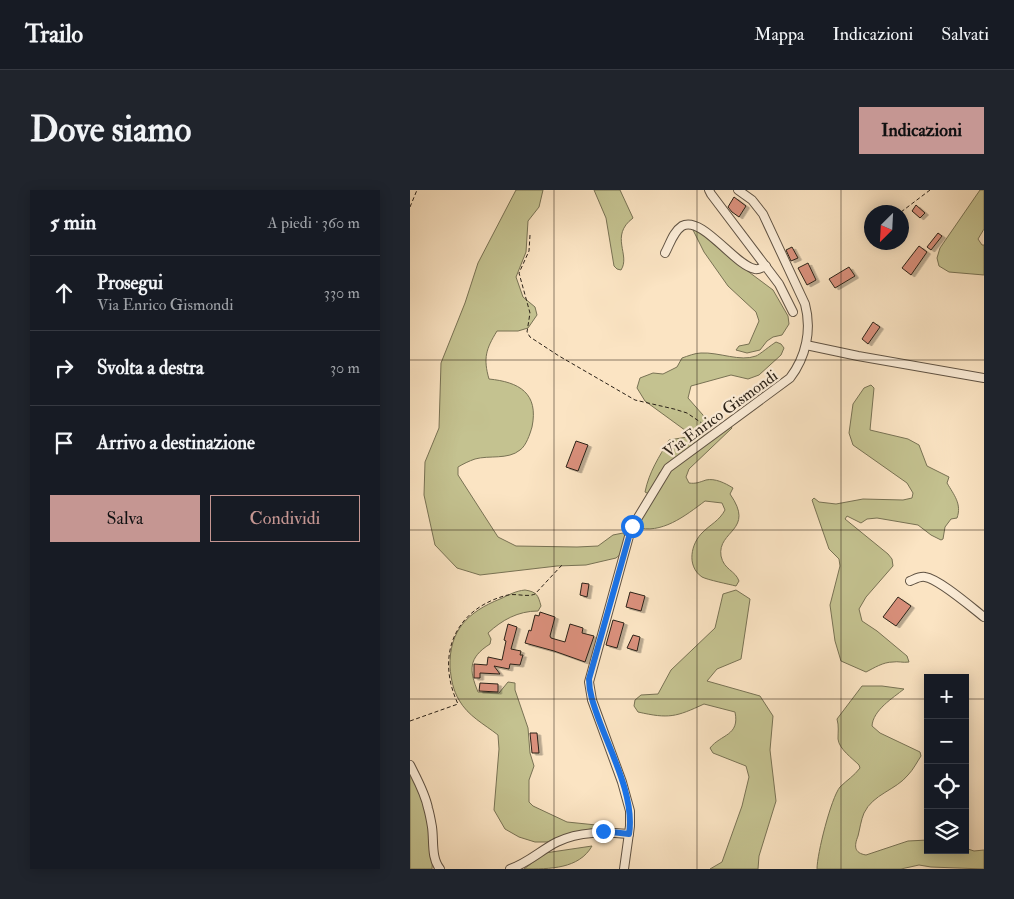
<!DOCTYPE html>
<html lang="it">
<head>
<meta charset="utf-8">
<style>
  body { margin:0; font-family:"IM FELL Double Pica",serif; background:#20242c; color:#f1f3f6 }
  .controls { position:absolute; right:15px; bottom:15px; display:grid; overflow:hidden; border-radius:0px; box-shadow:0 2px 12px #0003 }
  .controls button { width:45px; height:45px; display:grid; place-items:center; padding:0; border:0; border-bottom:1px solid #363941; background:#171b24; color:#f1f3f6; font:25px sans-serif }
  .compass { position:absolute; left:454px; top:15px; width:45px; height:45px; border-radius:50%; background:#171b24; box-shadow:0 2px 12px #0003; rotate:204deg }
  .stop { position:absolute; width:15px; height:15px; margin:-11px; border:4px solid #1a73e8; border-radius:50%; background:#fff }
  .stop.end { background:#1a73e8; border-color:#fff; box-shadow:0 1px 5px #0008 }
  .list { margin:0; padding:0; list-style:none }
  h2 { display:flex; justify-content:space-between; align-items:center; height:65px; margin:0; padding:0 20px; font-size:21px }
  h2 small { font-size:16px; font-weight:400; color:#9ea1a6 }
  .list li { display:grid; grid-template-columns:32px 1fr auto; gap:15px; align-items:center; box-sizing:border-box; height:75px; padding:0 20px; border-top:1px solid #363941 }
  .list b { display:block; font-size:19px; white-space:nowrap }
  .list p { margin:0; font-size:16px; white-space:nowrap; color:#9ea1a6 }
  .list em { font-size:16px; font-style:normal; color:#9ea1a6 }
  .actions { display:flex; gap:10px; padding:15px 20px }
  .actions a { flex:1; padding:11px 0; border:1px solid #c59692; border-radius:0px; text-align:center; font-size:18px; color:#c59692 }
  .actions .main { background:#c59692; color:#111 }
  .icon { flex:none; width:28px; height:28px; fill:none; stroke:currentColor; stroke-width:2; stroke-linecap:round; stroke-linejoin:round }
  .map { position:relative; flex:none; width:574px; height:679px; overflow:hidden; border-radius:0px }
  header { display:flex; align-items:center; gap:30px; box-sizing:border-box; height:70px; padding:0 25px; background:#171b24; border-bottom:1px solid #363941 }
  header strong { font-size:24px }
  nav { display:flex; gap:28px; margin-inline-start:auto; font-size:18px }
  .intro { display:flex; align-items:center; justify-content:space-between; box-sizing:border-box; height:120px; padding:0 30px }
  h1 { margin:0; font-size:35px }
  .button { padding:12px 22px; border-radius:0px; background:#c59692; color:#111; font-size:18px; font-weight:700 }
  main { display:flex; gap:30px; padding:0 30px }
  aside { flex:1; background:#171b24; border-radius:0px; box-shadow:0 2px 12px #0003 }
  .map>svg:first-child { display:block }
  .green { fill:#c4c290; stroke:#787254 }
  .building { fill:#da907b; stroke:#2b2218; filter:url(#shadow) }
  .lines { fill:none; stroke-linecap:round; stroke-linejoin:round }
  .minor-casing { stroke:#5f5243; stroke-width:10 }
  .path { stroke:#2b2218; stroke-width:1; stroke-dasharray:4 2.5; stroke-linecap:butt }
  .minor { stroke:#fcedd8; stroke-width:8 }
  .route { stroke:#1a73e8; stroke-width:6 }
  .grid { fill:none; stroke:#2b2218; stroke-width:1; stroke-opacity:0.55 }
  .labels { text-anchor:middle; stroke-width:4.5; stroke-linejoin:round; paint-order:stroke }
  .street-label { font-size:16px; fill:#2b2218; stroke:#fcedd8 }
</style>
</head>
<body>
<header>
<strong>Trailo</strong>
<nav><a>Mappa</a><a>Indicazioni</a><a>Salvati</a></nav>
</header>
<div class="intro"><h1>Dove siamo</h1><a class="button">Indicazioni</a></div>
<main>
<aside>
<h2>5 min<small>A piedi · 360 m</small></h2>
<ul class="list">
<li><svg class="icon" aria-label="ahead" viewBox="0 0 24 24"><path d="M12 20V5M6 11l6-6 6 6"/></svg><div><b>Prosegui</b><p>Via Enrico Gismondi</p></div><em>330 m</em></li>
<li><svg class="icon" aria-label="right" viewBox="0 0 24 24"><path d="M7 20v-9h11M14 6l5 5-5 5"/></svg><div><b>Svolta a destra</b></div><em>30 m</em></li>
<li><svg class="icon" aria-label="arrive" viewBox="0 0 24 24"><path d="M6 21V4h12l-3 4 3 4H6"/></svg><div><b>Arrivo a destinazione</b></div></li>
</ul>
<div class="actions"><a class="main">Salva</a><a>Condividi</a></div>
</aside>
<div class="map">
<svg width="574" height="679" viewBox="0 0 574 679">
  <defs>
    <filter id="shadow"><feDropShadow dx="3.5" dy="2" stdDeviation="0" flood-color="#0004"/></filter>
  </defs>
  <rect width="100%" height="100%" fill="#fbe4c3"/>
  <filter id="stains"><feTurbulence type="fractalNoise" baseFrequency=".004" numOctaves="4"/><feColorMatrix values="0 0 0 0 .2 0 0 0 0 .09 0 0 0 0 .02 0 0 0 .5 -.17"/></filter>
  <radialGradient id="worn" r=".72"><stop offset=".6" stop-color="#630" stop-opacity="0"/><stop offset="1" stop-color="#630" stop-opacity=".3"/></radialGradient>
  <g class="green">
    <path d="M106,0H133L129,17L118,31L116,62L106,87L113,107L125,117L127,125L118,138L108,141H87C76,159 73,168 79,189C109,192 129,203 122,237C120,244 116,256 110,260C98,270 79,265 65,269C59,271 53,274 48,277V285L88,347L106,356L167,357L188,356L203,345L213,343L216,347L212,363L206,368L176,375L147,376L70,385L47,378L25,355L14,305L15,272L29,238L31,173L55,113L68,73Z"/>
    <path d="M184,0H210L223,28C199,46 221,65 211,80L207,79L204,76L196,28Z"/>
    <path d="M570,0H574V39L568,49L572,55H574V85L539,82L529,76L527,68L530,58Z"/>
    <path d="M283,40L290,42L316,65L363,100L378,126L379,134L372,145L363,147L357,151L350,160L337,163L326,160L329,156L339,154L349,131L346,122L318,96L294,62Z"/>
    <path d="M366,152L371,154L374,158L371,165L349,185L338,189L321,185L281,196L278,208L300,233L298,242L250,282L239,304L235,302C239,282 249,267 259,250L283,246L235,211L227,198L230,188L243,183L253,184L267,177L272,168C278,166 285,163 291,163C309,162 330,172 346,166C349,165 361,155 366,152Z"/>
    <path d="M461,195L464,198L460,240L498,249L509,255L517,276L539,287L537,293C544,305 552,314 547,328L541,329L535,337L533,349L531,350L521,345L508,335L467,328L457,329L451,333L437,326L435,329L478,364L482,369L483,376L456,407L449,419L452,431L467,441L497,466L499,472C493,473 488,471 483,472C473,472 464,478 456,482L431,471L425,451L420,415L430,376L429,369L419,359L402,310L404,308L409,312L426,314L453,309L493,310L502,308L503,303L497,293L443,255L439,243L443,214L454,198Z"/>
    <path d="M320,235L322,238L279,279L276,287L279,293C286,294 290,292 296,290C305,288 315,293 323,298L320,304C346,341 307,340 311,366C314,380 325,380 329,391L326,396C318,394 298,390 292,387C276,376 281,353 293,342C301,334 309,331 315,320L312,313L295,311C275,326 251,345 226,337L262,278Z"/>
    <path d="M115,400C127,402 128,405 131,416L128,421C108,421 92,430 78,443L81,449L80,454C58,468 59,480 68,502L89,503L98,492L105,493V500L118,538L120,563L124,576L119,590V612L123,616L157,632L196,636L195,639L166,643L137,652H125L109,647L95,639L84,620L89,559L88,545C74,534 58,526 49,510C43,500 41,489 40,477C39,440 58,422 90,409C99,405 105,401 115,400Z"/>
    <path d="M326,400L340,409L331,469L307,479L297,491L350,506L363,526L360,560L366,611L349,666L348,679H300L312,672L332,616L339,587L336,576L303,563L300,558C311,544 330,546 325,522L294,514C266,527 259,529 228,522L224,516L225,510L231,505L248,504L261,480L305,438L313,404Z"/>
    <path d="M452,496H472L494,499C483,508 463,520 462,536L470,543L510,562L511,566C507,572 503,580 498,585C486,600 463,604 454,623C451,630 450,638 448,646C444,656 444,663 456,665L498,651L518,650V660H555V658L564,661L574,660V679L521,677L509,675L491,679H407C407,664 421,608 430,597C437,590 444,586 450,578L449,575C442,568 429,559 428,549C428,542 429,536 427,529Z"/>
    <path d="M0,580L13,604L23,663L22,679H0Z"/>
    <path d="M182,656C169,679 140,679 114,679L135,663Z"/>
  </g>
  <g class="building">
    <path d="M324,7L336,16L329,27L322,22L318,17Z"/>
    <path d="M506,15L515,23L510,28L502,21Z"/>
    <path d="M528,43L532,46L521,60L517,57Z"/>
    <path d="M509,56L517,62L501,85L492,78Z"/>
    <path d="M382,57L388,68L381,71L376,60Z"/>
    <path d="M398,73L406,90L397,95L388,78Z"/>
    <path d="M439,77L445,86L425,98L419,89Z"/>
    <path d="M463,132L470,137L458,154L452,149Z"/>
    <path d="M166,251L178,255L168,281L156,277Z"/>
    <path d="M172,393L179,394L177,407L170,405Z"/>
    <path d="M220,402L235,406L231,421L216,417Z"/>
    <path d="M488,407L501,416L486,436L473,427Z"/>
    <path d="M130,422L145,427L140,446L141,448L155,452L160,434L173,438L172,443L184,446L175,472L144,461L115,453L119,440L121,441L125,425L129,426Z"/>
    <path d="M203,430L214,433L207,458L196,455Z"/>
    <path d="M98,434L107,437L101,459L111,461L110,465H113L110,475L100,474L99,479L84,476L90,484L70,483V488H64V474L77,475L78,467L92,470L96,451L94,450Z"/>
    <path d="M223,445L230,447L227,461L217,458Z"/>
    <path d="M70,493L88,494V502L69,501Z"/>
    <path d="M120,543H127L129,563H122Z"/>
  </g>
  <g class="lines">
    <defs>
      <g id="minor">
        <path d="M299,0L301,4L369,94L383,122"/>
        <path d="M255,63C260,54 263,42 272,36C292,25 325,76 345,79C349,80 352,77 356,76"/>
        <path d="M396,155L448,166L574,188"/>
        <path d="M500,391C505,389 510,386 515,387C529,389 561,417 574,427"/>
        <path d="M0,575C7,589 15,603 18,618C20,625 21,631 22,637C24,651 21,668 30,679"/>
        <path d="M100,679C118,673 131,660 147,652C170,641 194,642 219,644"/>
        <path d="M214,679L220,636V621L212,592L182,510L179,492L221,339L258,278L380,188C396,167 402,140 395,114L353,24L342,10L328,0"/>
      </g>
    </defs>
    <use href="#minor" class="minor-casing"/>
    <g class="path">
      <path d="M0,17L7,0"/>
      <path d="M491,22L520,0"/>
      <path d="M120,45L119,61L109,83L120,123L117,142L120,147L149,166L225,210L264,219L277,223L299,238"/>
      <path d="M0,531L48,514C26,467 43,421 94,406C105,402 116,408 125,404L152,375"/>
    </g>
    <use href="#minor" class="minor"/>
  </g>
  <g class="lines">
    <path class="route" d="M193,641L219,644C225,608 201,563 189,530C184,516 179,503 179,489L222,336"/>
  </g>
  <path class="grid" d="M144,0V679M287,0V679M431,0V679M0,170H574M0,340H574M0,509H518M555,509H574"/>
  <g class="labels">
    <g class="street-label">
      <text transform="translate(310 223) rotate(-36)" y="6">Via Enrico Gismondi</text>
    </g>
  </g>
  <rect width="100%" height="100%" filter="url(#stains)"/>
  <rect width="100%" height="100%" fill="url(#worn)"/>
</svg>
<div class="controls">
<button>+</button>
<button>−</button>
<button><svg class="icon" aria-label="locate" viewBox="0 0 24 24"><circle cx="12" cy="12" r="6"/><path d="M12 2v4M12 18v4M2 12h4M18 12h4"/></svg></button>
<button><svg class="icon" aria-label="layers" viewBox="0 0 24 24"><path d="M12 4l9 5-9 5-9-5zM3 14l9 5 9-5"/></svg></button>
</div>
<svg class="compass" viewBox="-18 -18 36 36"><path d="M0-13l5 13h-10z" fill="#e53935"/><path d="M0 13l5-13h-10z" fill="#9ea1a6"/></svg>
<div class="stop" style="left:222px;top:336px"></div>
<div class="stop end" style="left:193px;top:641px"></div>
</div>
</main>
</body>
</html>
